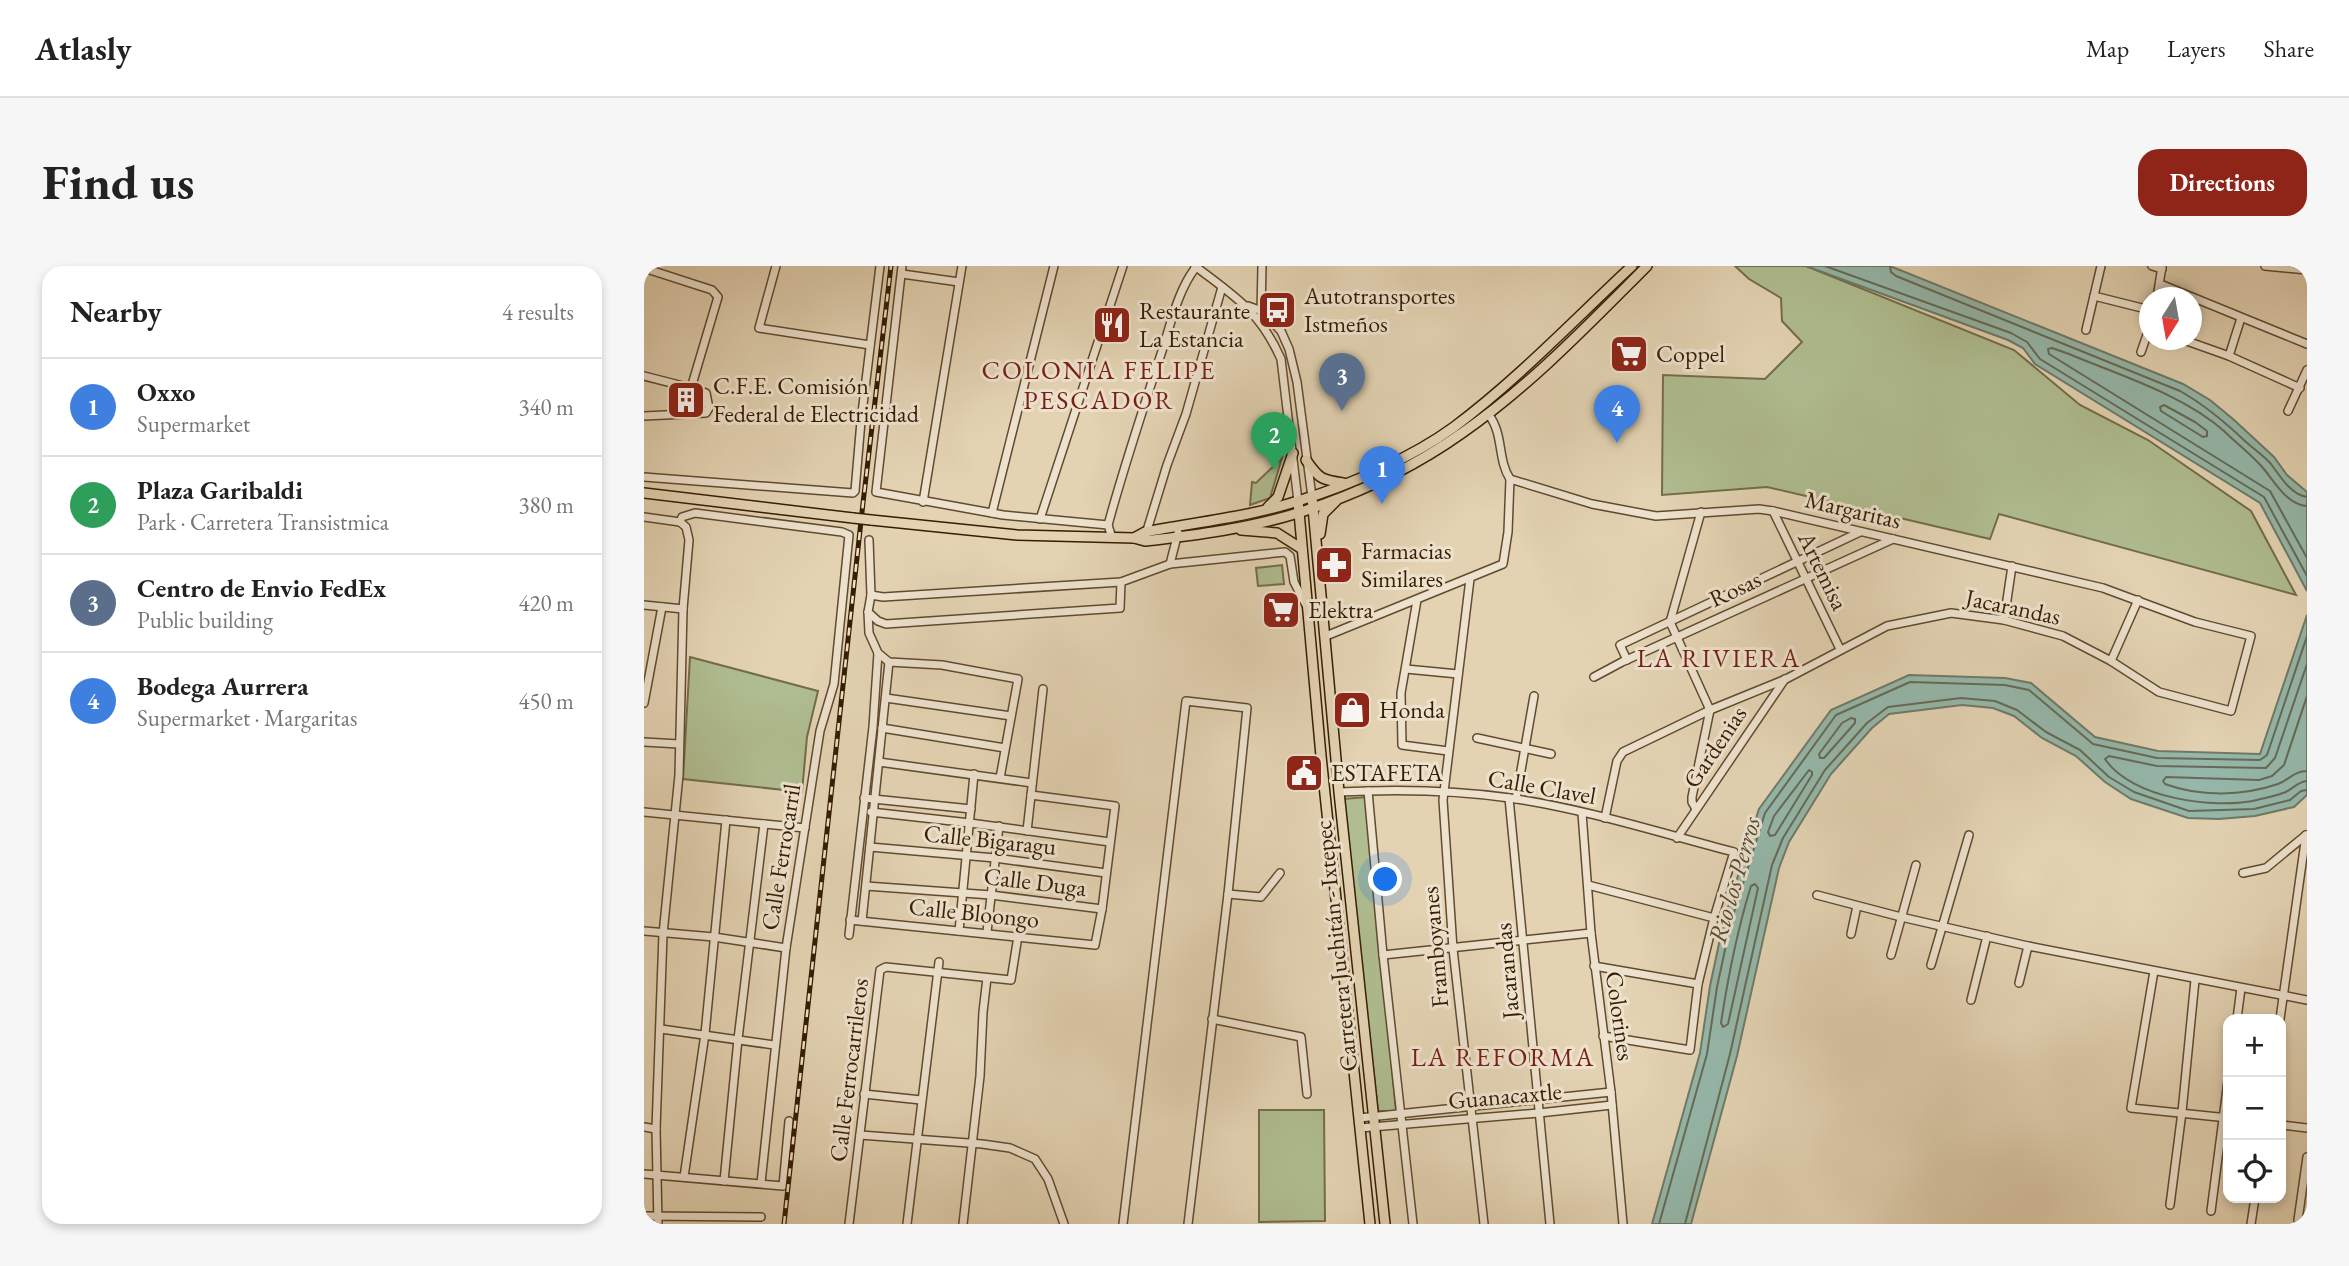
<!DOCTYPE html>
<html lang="en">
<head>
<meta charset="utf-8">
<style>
  body { margin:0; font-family:"EB Garamond",serif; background:#f6f6f6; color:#222 }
  .controls { position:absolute; right:21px; bottom:21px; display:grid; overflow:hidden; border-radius:14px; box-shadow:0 4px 10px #0003 }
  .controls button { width:63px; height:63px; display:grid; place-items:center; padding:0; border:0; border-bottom:2px solid #e0e0e0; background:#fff; color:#222; font:35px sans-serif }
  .compass { position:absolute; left:1495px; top:21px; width:63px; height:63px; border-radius:50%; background:#fff; box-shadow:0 4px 10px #0003; rotate:191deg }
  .you { position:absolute; left:742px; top:614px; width:24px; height:24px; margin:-18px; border:5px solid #fff; border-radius:50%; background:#1a73e8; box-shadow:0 0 0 10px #1a73e833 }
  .badge { display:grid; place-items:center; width:46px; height:46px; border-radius:50%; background:#8f2418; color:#fff; font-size:23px; font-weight:700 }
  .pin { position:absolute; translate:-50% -58px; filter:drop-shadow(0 2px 4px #0008) }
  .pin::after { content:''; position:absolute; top:37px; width:24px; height:21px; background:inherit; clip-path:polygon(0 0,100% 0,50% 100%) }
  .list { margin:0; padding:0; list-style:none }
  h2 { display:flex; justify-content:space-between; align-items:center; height:91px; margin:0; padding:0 28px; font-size:30px }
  h2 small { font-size:23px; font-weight:400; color:#767676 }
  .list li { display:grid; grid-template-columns:46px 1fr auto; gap:21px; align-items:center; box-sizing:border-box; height:98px; padding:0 28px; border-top:2px solid #e0e0e0 }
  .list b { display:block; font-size:26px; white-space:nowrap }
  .list p { margin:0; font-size:23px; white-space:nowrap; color:#767676 }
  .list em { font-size:23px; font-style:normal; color:#767676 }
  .icon { flex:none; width:38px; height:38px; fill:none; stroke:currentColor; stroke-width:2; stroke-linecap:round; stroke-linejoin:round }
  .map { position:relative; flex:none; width:1663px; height:958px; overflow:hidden; border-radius:21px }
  header { display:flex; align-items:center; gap:42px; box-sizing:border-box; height:98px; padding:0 35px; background:#fff; border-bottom:2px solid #e0e0e0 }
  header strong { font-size:33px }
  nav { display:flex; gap:38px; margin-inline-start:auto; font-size:24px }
  .intro { display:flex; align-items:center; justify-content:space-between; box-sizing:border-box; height:168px; padding:0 42px }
  h1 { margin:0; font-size:49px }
  .button { padding:18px 32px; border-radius:21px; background:#8f2418; color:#fff; font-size:24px; font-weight:700 }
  main { display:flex; gap:42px; padding:0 42px }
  aside { flex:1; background:#fff; border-radius:21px; box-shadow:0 4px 10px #0003 }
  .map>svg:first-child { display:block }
  .green { fill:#afbd90; stroke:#736d48; stroke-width:2 }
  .water { fill:#95b8ab; stroke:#6f7a67; stroke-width:2 }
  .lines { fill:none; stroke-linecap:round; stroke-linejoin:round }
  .shore { stroke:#666a56; stroke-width:2 }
  .minor-casing { stroke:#624a2e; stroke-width:10 }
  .major-casing { stroke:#371d01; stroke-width:12 }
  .minor { stroke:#ede2ce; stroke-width:7 }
  .major { stroke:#e3d3b3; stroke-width:9 }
  .rail-casing { stroke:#371d01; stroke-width:5 }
  .rail { stroke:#ede2ce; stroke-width:2.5; stroke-dasharray:8; stroke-linecap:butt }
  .major-bridge-casing { stroke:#371d01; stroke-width:12; stroke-linecap:butt }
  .major-bridge { stroke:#e3d3b3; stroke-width:9 }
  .labels { text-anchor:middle; stroke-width:6; stroke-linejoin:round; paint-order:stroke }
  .poi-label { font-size:24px; fill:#371d01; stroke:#ede2ce; text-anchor:start }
  .street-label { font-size:24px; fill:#371d01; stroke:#ede2ce }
  .neighbourhood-label { font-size:26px; letter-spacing:2px; fill:#7a1f14; stroke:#ede2ce }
  .water-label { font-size:26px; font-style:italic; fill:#534c34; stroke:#ede2ce }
</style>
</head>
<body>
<header>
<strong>Atlasly</strong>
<nav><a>Map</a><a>Layers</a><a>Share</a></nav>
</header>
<div class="intro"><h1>Find us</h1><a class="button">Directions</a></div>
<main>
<aside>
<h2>Nearby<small>4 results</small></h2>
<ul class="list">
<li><span class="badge" style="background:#3f7fe0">1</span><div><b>Oxxo</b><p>Supermarket</p></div><em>340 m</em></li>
<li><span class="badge" style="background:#2e9e5b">2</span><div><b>Plaza Garibaldi</b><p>Park · Carretera Transistmica</p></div><em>380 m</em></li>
<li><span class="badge" style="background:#5c6f8a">3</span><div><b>Centro de Envio FedEx</b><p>Public building</p></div><em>420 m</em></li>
<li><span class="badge" style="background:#3f7fe0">4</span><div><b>Bodega Aurrera</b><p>Supermarket · Margaritas</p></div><em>450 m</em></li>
</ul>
</aside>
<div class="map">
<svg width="1663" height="958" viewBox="0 0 1663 958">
  <rect width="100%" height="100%" fill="#e3d3b3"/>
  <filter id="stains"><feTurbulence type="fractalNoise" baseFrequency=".00286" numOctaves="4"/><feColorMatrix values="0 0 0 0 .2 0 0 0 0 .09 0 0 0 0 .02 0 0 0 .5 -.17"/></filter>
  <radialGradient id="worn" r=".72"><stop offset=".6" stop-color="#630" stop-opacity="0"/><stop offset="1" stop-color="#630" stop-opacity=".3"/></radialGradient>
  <g class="green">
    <path d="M1091,0H1162L1370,84L1436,139L1504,174L1607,245L1652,329L1355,248L1346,273L1123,221L1018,229L1019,109L1121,113L1158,76L1138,55L1137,32L1105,13Z"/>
    <path d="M638,192L626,232L606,239L608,216L612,217Z"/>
    <path d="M638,299L640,318L614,320L612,302Z"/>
    <path d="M46,391L174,425L163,471L158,526L39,513Z"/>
    <path d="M723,531L752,845H734L699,533Z"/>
    <path d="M615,844H680L681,955L615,956Z"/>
  </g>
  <g class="water">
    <path d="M1162,0H1246L1539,118L1566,134L1589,153L1630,191L1643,209L1663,226V325L1616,237L1391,98L1379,82L1364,74Z"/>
    <path d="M1663,349V529L1650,541L1611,550L1575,553L1544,552L1487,533L1461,516L1432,490L1398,472L1370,450L1349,442L1318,439L1245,448L1228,462L1187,508L1145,576L1135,602L1093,790L1047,958H1008L1056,787L1066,720L1080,654L1115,543L1187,444L1265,409L1361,412L1387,417L1451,471L1514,485L1616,488Z"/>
  </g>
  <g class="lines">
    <g class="shore">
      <path d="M1181,0L1367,67L1383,76L1396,93L1620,231L1663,310"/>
      <path d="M1246,0L1247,6L1252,10L1536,125C1561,139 1581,156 1602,176C1610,183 1620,190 1627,198C1636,210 1647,229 1663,231"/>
      <path d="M1520,139L1551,156L1563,165V170L1559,171L1517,145L1516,141Z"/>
      <path d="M1663,240C1643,239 1631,216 1619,202C1608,189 1592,177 1580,165C1540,129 1475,109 1425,88L1408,82L1404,83L1405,88L1626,225L1663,292"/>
      <path d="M1663,398L1631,492L1622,502L1513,500L1465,490L1461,493C1487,532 1570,544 1613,534C1621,532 1631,530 1639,527C1649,524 1652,516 1663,515"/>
      <path d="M1663,430L1640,499L1628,510L1615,514L1522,511L1519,515L1521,518C1556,531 1599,530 1634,518C1645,514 1650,505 1663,505"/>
      <path d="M1207,452L1211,453V457L1180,492H1176L1175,488L1198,457Z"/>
      <path d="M1165,504L1168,506V509L1131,569L1126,570L1124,566L1130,550Z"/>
      <path d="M1111,618L1114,622L1084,758L1079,761L1077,757C1084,711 1093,665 1107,620Z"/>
      <path d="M1015,958L1063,788L1073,721L1087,656L1121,547L1192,449L1266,416L1361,419L1385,424L1449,478L1513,492L1616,494L1623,489L1663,370"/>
      <path d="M1041,958L1086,788L1128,599L1139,572L1181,504L1223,457L1244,441L1317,432L1351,435L1373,444L1402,466L1436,484L1465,511L1490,526L1545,545L1610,543L1646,534L1657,525L1663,524"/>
    </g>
    <defs>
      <g id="minor">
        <path d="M132,0L115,62L226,79"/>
        <path d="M258,0L232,226L359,249L464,259L468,272"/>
        <path d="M551,0C591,31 615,44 637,93L654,235"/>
        <path d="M1508,0L1518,3"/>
        <path d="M1621,0L1663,4"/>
        <path d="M0,2L68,24L74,31L47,122L0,110"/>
        <path d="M258,8L315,16"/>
        <path d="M1516,18L1663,78"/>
        <path d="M1450,30L1506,44"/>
        <path d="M1513,32L1518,0"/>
        <path d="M604,40L618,45L637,65L645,83L653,116L668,231"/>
        <path d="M617,46L618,0"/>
        <path d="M1442,64L1457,0"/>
        <path d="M1540,74L1585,90L1656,122"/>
        <path d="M1497,86L1505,63"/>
        <path d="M1585,90L1597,52"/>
        <path d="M1644,145L1663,104"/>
        <path d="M844,148C860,167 853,193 866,213L948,238L1012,250L1115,243L1129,245L1459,322L1551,356L1607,370L1587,445L1515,426L1467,395L1419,370L1360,354L1307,347L1243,360L1142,413L1066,444L979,486L973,495L961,552"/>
        <path d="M0,150L62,147L65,142L62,127L47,122"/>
        <path d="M0,211L209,227L211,225L217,155L236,0"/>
        <path d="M279,236L318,0"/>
        <path d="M1129,245L1196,383"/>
        <path d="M348,247L410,0"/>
        <path d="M0,251L36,256"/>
        <path d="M396,253L479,0"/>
        <path d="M36,256L38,251L51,247L198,266L205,269L190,418L176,465L142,682L117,917"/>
        <path d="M464,259C480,200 499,143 518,85C527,57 534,24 552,1"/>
        <path d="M501,271L523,199L542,148L578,21"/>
        <path d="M225,274L227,329L224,346L225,367L234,387L245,396L298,399L374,413L356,512"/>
        <path d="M526,298L641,286L646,290L650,316L664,343L679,341"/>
        <path d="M826,313L799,534L809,683L840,958"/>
        <path d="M227,329L239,331L477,316L526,298L534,267"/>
        <path d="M773,334L757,427L758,479L804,485"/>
        <path d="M0,339L39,343"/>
        <path d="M224,346L234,355L242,358L476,342L477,316"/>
        <path d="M1360,354L1368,300"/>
        <path d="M682,370L859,298L864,266L866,213"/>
        <path d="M983,394L976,379L1216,266"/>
        <path d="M1467,395L1494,334"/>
        <path d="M762,403L814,408"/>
        <path d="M950,411L978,396L1249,273"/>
        <path d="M242,432L367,450"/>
        <path d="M0,437L18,341"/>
        <path d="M238,462L361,482"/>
        <path d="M833,472L907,488"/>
        <path d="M0,476L35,478"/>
        <path d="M235,496L388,517"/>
        <path d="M724,525L739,689L769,958"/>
        <path d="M695,526C752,523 810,524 866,532C942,543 1016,567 1090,586L1070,652L1054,718L1046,784L959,770"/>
        <path d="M220,532L327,543"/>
        <path d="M865,532L906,958"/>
        <path d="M872,533L890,430"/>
        <path d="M1052,543L1048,536V531L1066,444L1026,356L1057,246"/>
        <path d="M0,546L161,562"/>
        <path d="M227,546L326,557L466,576"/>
        <path d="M938,547L947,667L967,826L979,958"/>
        <path d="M383,565L399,423"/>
        <path d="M1033,572L1141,413"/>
        <path d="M226,581L351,592L462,607"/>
        <path d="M1599,607L1622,602L1662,569"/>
        <path d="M944,619L1070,652"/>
        <path d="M222,620L347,629L458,643"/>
        <path d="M584,628L617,631L636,607"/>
        <path d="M1173,629L1257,651L1384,680L1663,734"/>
        <path d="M206,654L451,679L458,643L471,540L387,529"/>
        <path d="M218,655L245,396"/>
        <path d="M0,665L70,671L142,682"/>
        <path d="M315,665L330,508"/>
        <path d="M343,666L355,560"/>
        <path d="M1207,668L1213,640"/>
        <path d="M205,669L229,461L234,387"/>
        <path d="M739,689L947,667"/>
        <path d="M1247,689L1272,599"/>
        <path d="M1287,699L1325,569"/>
        <path d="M950,700L1054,718"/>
        <path d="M1510,705L1487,842L1584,852"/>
        <path d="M1375,717L1384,680"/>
        <path d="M1327,734L1343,670"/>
        <path d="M568,753L657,771L663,828"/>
        <path d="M1593,753L1597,722"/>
        <path d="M1636,753L1662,569"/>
        <path d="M17,763L130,779"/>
        <path d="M220,828L277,834"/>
        <path d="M715,852L967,826"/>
        <path d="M1637,859L1663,862"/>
        <path d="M0,861L12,863"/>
        <path d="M716,862L895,847L968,839"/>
        <path d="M216,869L338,878L366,882L391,893L404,913L420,958"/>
        <path d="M0,908L139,920L145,855"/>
        <path d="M40,911L61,768L82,554"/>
        <path d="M80,915L94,773L120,558"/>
        <path d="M1526,939L1538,846L1551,714"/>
        <path d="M1567,945L1584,815"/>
        <path d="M0,950L117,951"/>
        <path d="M1654,954L1663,891"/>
        <path d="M14,958L12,863L19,668L35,509L39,343L45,274L42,261L36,256"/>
        <path d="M205,958L236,704L242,701L367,714L374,670"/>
        <path d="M263,958L295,696"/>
        <path d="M319,958L336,810L339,746L343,712"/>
        <path d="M479,958L542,435L603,442L584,628L544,958"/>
        <path d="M1607,958L1611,932"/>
      </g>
      <g id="major">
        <path d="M662,194C675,213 678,214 699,217"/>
        <path d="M0,227L209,252"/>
        <path d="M668,231L695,526L741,958"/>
        <path d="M654,235L677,490L726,958"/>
        <path d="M624,241L634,231L649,187"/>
        <path d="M227,254L373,269L490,272L501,275C553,269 607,262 657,246C713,228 770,201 818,167C886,120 945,58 1003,0"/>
        <path d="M597,264L633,267L658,283"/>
        <path d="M676,268L679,248L692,235"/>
        <path d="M490,272L501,266C553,256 606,251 657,234C706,219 769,191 810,161C873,114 930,54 988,0"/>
      </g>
    </defs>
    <use href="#minor" class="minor-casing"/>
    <use href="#major" class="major-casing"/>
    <use href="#minor" class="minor"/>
    <use href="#major" class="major"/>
    <defs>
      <path id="rail" d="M140,958L219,237L247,0"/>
    </defs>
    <use href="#rail" class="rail-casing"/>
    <use href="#rail" class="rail"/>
    <defs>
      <path id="major-bridge" d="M209,252L227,254"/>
    </defs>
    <use href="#major-bridge" class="major-bridge-casing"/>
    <use href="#major-bridge" class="major-bridge"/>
  </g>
  <defs>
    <symbol id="bus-square" viewBox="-11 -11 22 22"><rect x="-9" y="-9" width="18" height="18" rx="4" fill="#8f2418" stroke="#ede2ce"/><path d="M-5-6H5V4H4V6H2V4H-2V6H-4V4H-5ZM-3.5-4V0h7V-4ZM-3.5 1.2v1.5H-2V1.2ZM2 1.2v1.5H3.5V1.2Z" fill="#fff"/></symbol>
    <symbol id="restaurant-square" viewBox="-11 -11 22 22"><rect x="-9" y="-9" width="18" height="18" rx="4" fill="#8f2418" stroke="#ede2ce"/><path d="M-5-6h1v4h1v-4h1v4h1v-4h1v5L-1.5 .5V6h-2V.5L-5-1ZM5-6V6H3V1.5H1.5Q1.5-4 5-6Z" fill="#fff"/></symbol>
    <symbol id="supermarket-square" viewBox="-11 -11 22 22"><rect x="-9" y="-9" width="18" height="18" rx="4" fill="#8f2418" stroke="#ede2ce"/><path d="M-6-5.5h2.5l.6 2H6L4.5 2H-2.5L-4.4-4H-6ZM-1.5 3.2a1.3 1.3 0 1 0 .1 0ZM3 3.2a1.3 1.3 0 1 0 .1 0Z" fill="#fff"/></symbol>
    <symbol id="building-square" viewBox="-11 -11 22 22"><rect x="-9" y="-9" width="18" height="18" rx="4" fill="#8f2418" stroke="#ede2ce"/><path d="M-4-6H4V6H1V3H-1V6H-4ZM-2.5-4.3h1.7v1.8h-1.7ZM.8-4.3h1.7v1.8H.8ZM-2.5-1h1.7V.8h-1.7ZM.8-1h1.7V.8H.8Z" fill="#fff"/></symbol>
    <symbol id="pharmacy-square" viewBox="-11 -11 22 22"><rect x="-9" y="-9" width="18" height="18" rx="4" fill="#8f2418" stroke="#ede2ce"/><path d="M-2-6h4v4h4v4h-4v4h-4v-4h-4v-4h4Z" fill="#fff"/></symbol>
    <symbol id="shop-square" viewBox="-11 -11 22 22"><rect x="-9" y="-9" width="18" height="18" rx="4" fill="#8f2418" stroke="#ede2ce"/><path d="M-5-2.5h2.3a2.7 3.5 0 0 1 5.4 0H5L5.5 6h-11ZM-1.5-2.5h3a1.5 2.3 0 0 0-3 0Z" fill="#fff"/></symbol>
    <symbol id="civic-square" viewBox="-11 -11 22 22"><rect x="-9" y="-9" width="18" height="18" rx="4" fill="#8f2418" stroke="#ede2ce"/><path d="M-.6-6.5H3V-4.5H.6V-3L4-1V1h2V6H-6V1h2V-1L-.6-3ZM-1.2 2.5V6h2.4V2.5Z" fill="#fff"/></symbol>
  </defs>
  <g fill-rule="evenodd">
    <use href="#bus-square" x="611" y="22" width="44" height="44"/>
    <use href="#restaurant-square" x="446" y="37" width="44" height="44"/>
    <use href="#supermarket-square" x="963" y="66" width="44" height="44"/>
    <use href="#building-square" x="20" y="112" width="44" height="44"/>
    <use href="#pharmacy-square" x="668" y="277" width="44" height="44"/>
    <use href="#supermarket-square" x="615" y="322" width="44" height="44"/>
    <use href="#shop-square" x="686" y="422" width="44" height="44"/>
    <use href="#civic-square" x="638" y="485" width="44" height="44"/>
  </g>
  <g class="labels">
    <g class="poi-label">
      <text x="660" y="38">Autotransportes<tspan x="660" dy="28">Istmeños</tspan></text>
      <text x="495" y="53">Restaurante<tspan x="495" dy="28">La Estancia</tspan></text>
      <text x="1012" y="96">Coppel</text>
      <text x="69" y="128">C.F.E. Comisión<tspan x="69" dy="28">Federal de Electricidad</tspan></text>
      <text x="717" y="293">Farmacias<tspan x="717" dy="28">Similares</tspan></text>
      <text x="664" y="352">Elektra</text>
      <text x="735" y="452">Honda</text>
      <text x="687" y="515">ESTAFETA</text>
    </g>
    <g class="street-label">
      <text transform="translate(1209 244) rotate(13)" y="8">Margaritas</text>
      <text transform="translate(1179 305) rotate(64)" y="8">Artemisa</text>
      <text transform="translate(1091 323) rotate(-25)" y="8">Rosas</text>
      <text transform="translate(1369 341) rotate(12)" y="8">Jacarandas</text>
      <text transform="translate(1071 481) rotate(-56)" y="8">Gardenias</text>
      <text transform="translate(898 521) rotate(10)" y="8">Calle Clavel</text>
      <text transform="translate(346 574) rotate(6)" y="8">Calle Bigaragu</text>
      <text transform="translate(137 591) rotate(-81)" y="8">Calle Ferrocarril</text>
      <text transform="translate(391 616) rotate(7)" y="8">Calle Duga</text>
      <text transform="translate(330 647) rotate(6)" y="8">Calle Bloongo</text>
      <text transform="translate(692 680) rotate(-96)" y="8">Carretera Juchitán - Ixtepec</text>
      <text transform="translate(791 681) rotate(-95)" y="8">Framboyanes</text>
      <text transform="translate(863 705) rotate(-95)" y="8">Jacarandas</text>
      <text transform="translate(976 750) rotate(82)" y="8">Colorines</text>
      <text transform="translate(205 804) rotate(-83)" y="8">Calle Ferrocarrileros</text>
      <text transform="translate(861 830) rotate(-5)" y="8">Guanacaxtle</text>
    </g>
    <g class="neighbourhood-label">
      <text x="455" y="113">COLONIA FELIPE<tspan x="455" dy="30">PESCADOR</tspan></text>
      <text x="1075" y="401">LA RIVIERA</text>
      <text x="859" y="800">LA REFORMA</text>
    </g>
    <g class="water-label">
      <text transform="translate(1090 614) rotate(-74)" y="9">Rio los Perros</text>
    </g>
  </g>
  <rect width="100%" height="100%" filter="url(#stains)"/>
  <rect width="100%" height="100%" fill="url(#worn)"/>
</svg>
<div class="controls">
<button>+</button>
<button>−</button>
<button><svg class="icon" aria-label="locate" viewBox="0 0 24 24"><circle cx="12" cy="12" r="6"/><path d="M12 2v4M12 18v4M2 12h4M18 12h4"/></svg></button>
</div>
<svg class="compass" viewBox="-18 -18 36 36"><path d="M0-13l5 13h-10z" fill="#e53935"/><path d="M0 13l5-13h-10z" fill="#767676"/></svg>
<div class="you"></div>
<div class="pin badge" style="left:738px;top:238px;background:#3f7fe0">1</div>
<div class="pin badge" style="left:630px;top:204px;background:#2e9e5b">2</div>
<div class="pin badge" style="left:698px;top:145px;background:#5c6f8a">3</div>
<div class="pin badge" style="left:973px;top:177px;background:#3f7fe0">4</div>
</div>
</main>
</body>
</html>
